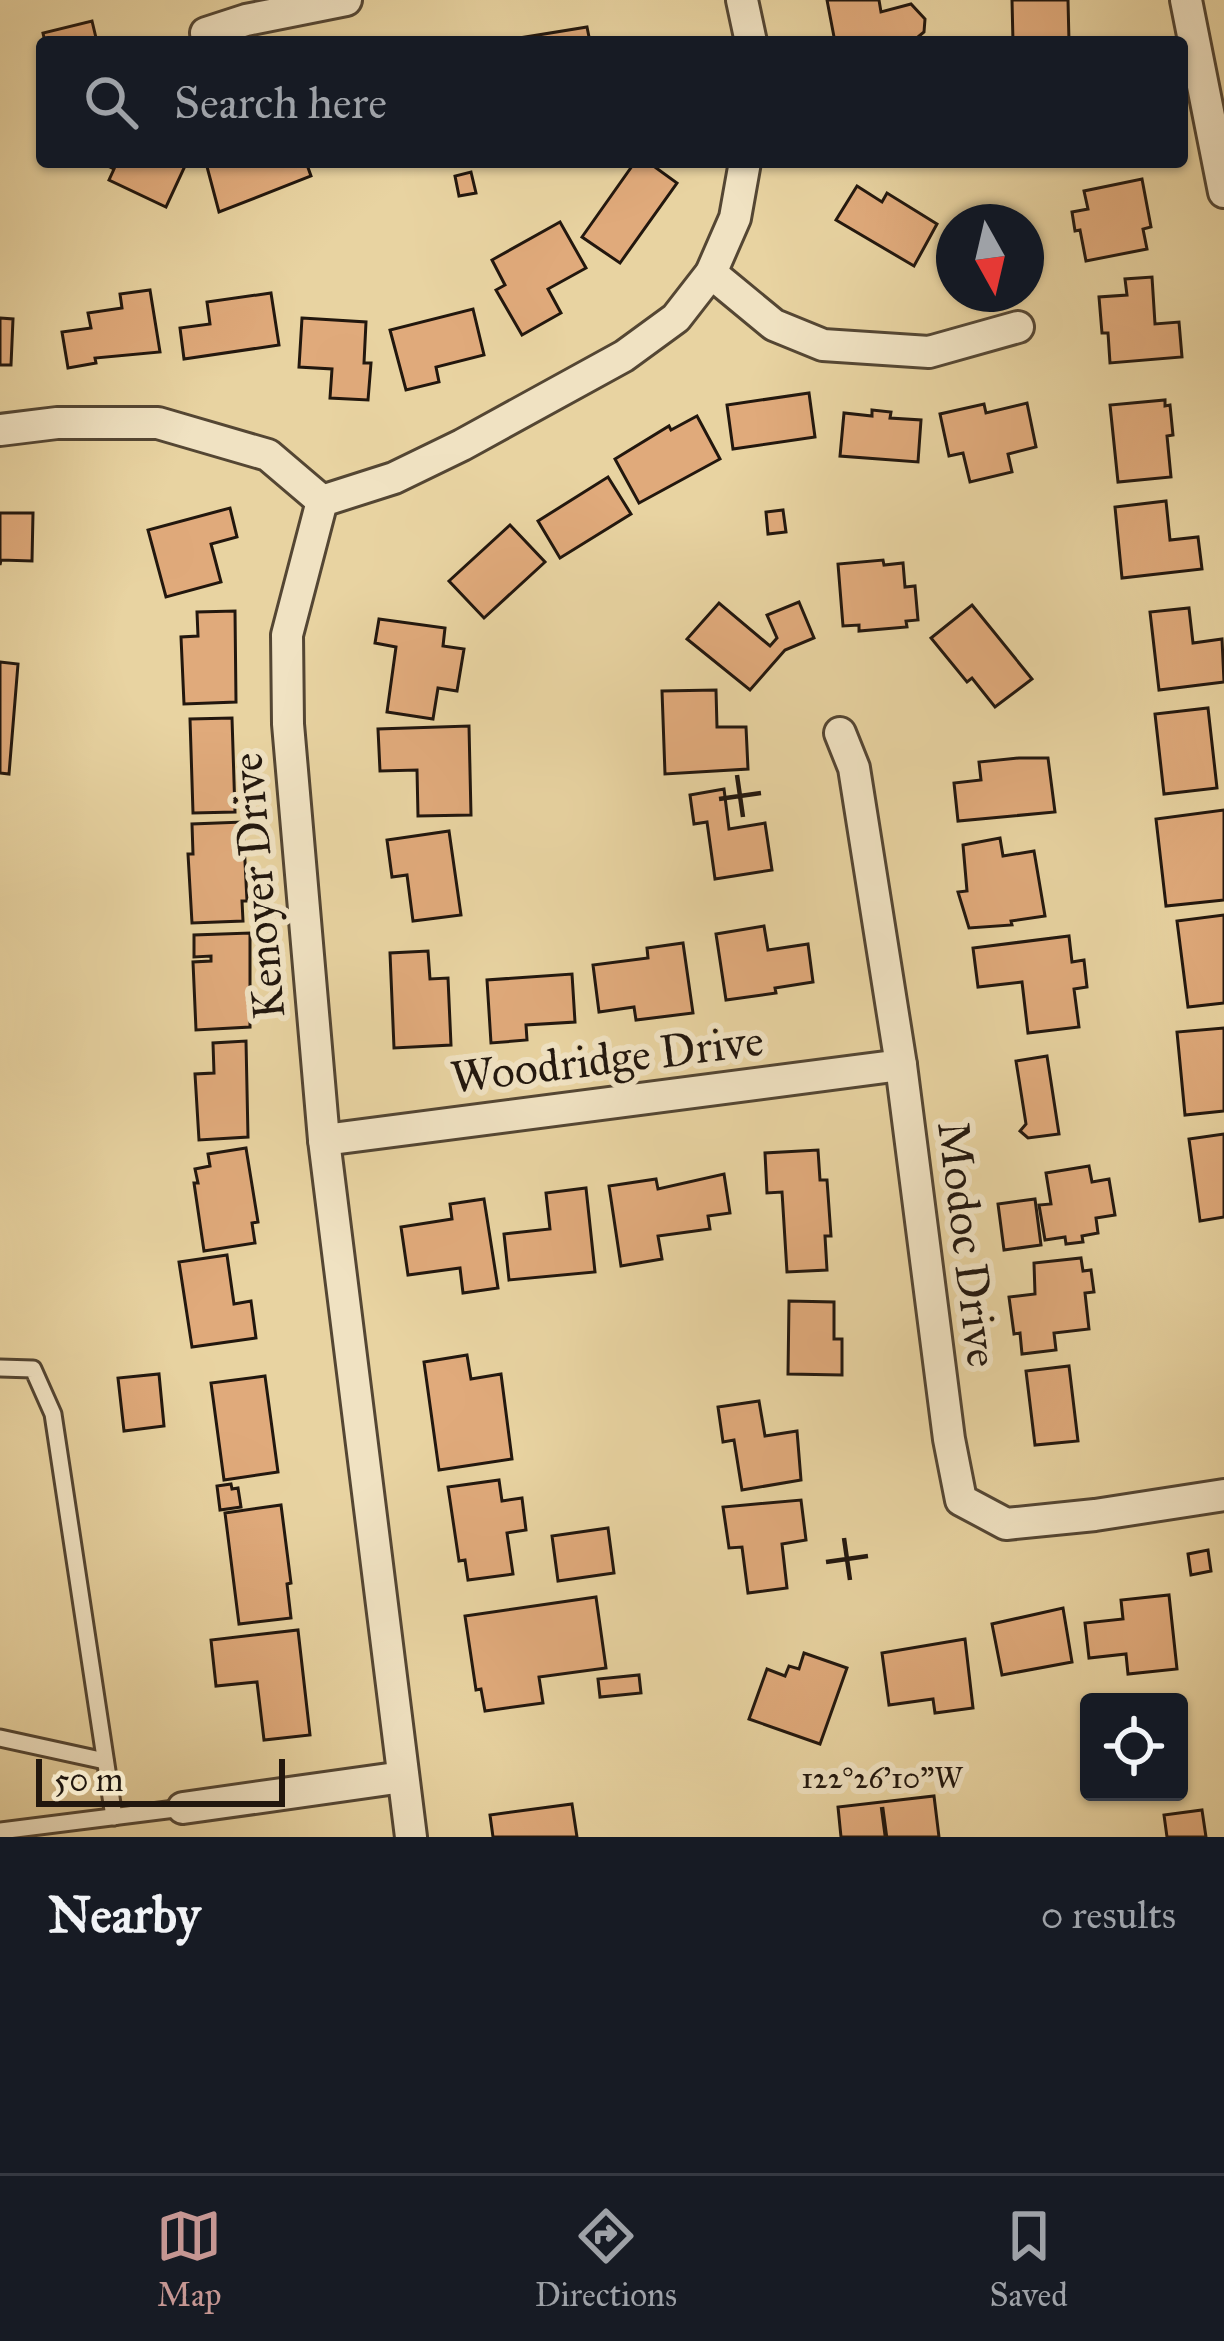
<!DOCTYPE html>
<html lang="en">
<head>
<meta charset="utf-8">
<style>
  body { margin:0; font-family:"IM FELL Great Primer",serif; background:#20242c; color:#f1f3f6 }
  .controls { position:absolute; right:36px; bottom:36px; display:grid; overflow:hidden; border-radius:12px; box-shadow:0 3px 9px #0004 }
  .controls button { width:108px; height:108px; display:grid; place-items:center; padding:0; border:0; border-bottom:3px solid #363941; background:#171b24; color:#f1f3f6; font:60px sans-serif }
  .compass { position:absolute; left:936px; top:204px; width:108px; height:108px; border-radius:50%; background:#171b24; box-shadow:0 3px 9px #0004; rotate:172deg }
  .scale { position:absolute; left:36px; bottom:30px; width:249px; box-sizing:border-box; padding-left:12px; border:6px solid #22170e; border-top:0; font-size:33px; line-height:42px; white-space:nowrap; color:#22170e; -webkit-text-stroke:9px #f0e2c2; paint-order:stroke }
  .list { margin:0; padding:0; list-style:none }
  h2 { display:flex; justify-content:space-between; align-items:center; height:156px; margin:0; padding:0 48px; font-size:51px }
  h2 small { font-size:39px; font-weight:400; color:#9ea1a6 }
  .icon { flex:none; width:66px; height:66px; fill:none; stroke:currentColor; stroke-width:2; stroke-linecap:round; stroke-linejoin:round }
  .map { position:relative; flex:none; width:1224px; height:1837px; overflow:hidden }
  .search { position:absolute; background:#171b24; box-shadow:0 3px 9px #0004; left:36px; right:36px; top:36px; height:132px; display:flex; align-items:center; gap:30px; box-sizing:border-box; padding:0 42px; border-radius:12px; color:#9ea1a6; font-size:45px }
  .sheet { height:336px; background:#171b24 }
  nav { display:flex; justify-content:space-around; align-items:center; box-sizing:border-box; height:168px; border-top:3px solid #363941; background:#171b24; font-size:33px; color:#9ea1a6 }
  nav a { display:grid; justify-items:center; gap:6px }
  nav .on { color:#c59692 }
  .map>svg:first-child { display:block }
  .building { fill:#e0aa7b; stroke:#22170e; stroke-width:3 }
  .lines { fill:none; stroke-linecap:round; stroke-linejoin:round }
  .lane-casing { stroke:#544633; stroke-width:21 }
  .street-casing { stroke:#544633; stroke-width:36 }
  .lane { stroke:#f0e2c2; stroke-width:15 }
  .street { stroke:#f0e2c2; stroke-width:30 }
  .ticks { fill:none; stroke:#22170e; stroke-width:4.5 }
  .labels { text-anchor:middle; stroke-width:12; stroke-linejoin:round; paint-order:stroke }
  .street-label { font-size:45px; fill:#22170e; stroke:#f0e2c2 }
  .ticks-label { font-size:30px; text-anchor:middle; fill:#22170e; stroke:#f0e2c2; stroke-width:12; stroke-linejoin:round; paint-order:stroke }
</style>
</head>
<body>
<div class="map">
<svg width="1224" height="1837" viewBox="0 0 1224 1837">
  <rect width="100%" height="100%" fill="#e8d3a1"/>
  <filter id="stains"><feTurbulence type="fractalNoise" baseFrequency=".00167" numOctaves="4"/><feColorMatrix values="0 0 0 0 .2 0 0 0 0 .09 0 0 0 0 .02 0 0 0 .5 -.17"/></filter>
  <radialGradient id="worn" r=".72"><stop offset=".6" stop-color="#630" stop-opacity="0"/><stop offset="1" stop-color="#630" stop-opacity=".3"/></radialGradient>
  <g class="building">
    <path d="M827,0H879L881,12L911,4L925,19L924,32L912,42H835Z"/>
    <path d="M1012,0H1068L1069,42H1013Z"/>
    <path d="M92,21L97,42H45L43,33Z"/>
    <path d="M587,27L590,42H501V41Z"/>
    <path d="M177,162L185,166L166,207L109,180L114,169L101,163Z"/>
    <path d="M306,162L311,176L219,212L206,163Z"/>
    <path d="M635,162H648L677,183L620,263L582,237Z"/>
    <path d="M471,172L476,193L459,196L455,176Z"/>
    <path d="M1142,179L1151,227L1143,229L1147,249L1086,261L1080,230L1075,231L1072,212L1088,209L1084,191Z"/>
    <path d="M857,186L882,202L887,193L937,224L914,266L836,220Z"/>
    <path d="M560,222L586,268L548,289L561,313L522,335L496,290L505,285L492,260Z"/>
    <path d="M1152,277L1155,324L1179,322L1182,357L1110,363L1108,333H1102L1099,297L1127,295L1125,279Z"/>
    <path d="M150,290L160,352L95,358L96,363L68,368L62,332L91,328L88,313L122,308L120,294Z"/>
    <path d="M271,293L279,345L184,359L180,328L210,324L207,302Z"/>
    <path d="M473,309L484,355L436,367L439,382L406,390L390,330Z"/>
    <path d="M0,318L13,319L11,365H0Z"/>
    <path d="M302,318L366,322L364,363H371L368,400L330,398L332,369L299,367Z"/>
    <path d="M809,393L815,437L733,449L727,405Z"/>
    <path d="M1165,400V406L1170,405L1173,435L1167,436L1171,477L1118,482L1110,405Z"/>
    <path d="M1027,403L1036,447L1008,454L1012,472L970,482L963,453L949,456L940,414L984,404L986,413Z"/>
    <path d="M872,410L891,412L890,418L921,420L918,462L840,456L844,413L872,416Z"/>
    <path d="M697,416L720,459L639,503L615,459L669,426L671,430Z"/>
    <path d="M608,477L631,514L560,558L538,521Z"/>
    <path d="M1166,501L1170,540L1198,537L1202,569L1122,578L1115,507Z"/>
    <path d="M230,508L237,537L211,544L221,582L166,597L148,530Z"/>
    <path d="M783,510L786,532L768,534L766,512Z"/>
    <path d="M0,513H33L32,561L1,560L0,565Z"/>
    <path d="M510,525L545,562L484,618L449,581Z"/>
    <path d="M883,560L884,565L903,563L905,587L915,586L918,620L906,621L907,627L859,631V625L843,626L838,564Z"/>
    <path d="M799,602L814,638L785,650L750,690L687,639L719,603L770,646L777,638L767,615Z"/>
    <path d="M972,605L1032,679L995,707L972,678L967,682L931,638Z"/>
    <path d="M1189,608L1193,643L1222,639L1224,682L1159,690L1150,612Z"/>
    <path d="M235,611L236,702L184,704L181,637L198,636L197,612Z"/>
    <path d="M379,619L445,628L443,646L464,649L457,691L438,688L433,719L387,712L396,647L375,643Z"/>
    <path d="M0,662L18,664L9,774L0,773Z"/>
    <path d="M716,690L717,727H746L748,769L665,774L662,691Z"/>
    <path d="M1208,708L1217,788L1164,794L1155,714Z"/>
    <path d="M232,718L235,812L193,813L190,719Z"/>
    <path d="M469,726L471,815L418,816L417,770L380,771L378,729Z"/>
    <path d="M1019,758H1048L1055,812L958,821L954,783L981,780L979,762Z"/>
    <path d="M724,789L729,829L765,823L772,870L715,879L707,822L694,824L690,795Z"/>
    <path d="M1224,810V900L1166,906L1156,819Z"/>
    <path d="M243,822L247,901H242L243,921L192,923L188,854H193L192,824Z"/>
    <path d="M449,831L461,915L413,921L407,875L392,877L387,840Z"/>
    <path d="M1000,838L1003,856L1034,851L1045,916L1011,921L1012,925L969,928L958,892L967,891L963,845Z"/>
    <path d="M1224,915V1003L1188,1007L1177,921Z"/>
    <path d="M764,926L768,950L808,944L813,982L775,988L776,993L726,1000L716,934Z"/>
    <path d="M250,933V1027L196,1030L193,962L211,961V956L194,957V935Z"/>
    <path d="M1069,936L1072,962L1084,960L1087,987L1074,989L1079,1027L1028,1033L1022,982L978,987L973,948Z"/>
    <path d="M683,943L693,1013L636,1020L634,1007L599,1012L593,965L648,958L647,948Z"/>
    <path d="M428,951L430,979L448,978L451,1045L394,1048L390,953Z"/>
    <path d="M572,974L575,1022L526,1025L527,1040L491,1043L487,980Z"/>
    <path d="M1224,1028V1111L1185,1115L1177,1032Z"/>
    <path d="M246,1041L248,1137L199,1140L195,1074L214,1073L213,1043Z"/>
    <path d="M1047,1056L1059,1134L1028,1138L1020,1131L1026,1124L1016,1061Z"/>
    <path d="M1224,1134V1217L1200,1221L1189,1139Z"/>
    <path d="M246,1148L258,1222L252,1223L255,1243L204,1251L194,1183H198L195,1169L210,1166L208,1154Z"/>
    <path d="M818,1150L820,1180H827L831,1236H825L827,1270L787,1272L782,1192L767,1193L765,1153Z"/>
    <path d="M1089,1166L1092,1182L1109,1179L1115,1215L1096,1218L1098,1233L1082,1236L1083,1242L1066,1244L1065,1237L1045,1240L1039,1205L1051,1204L1046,1173Z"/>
    <path d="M724,1174L730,1213L708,1216L710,1229L658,1236L662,1259L621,1266L609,1186L656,1179L658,1189Z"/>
    <path d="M586,1188L595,1272L509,1280L504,1234L550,1229L546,1193Z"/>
    <path d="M484,1199L498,1288L463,1293L460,1268L408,1275L401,1227L452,1219L450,1204Z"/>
    <path d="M1035,1199L1041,1245L1004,1250L998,1204Z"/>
    <path d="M227,1255L234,1304L251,1301L256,1338L192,1347L179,1262Z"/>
    <path d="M1081,1258L1083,1271L1091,1270L1094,1292L1085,1293L1089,1329L1054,1333L1056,1350L1022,1354L1020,1333L1014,1334L1009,1297L1035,1294L1034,1263Z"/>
    <path d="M789,1301L834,1302V1339H842V1375L788,1374Z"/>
    <path d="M467,1355L471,1379L501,1374L512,1459L439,1470L424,1362Z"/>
    <path d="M1069,1366L1078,1441L1035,1445L1026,1371Z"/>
    <path d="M159,1374L164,1426L124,1431L118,1378Z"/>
    <path d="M265,1376L278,1472L224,1480L211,1383Z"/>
    <path d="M759,1401L765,1436L797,1431L801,1480L742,1490L734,1440L723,1442L718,1407Z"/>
    <path d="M499,1480L502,1501L522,1498L526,1530L507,1533L513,1574L468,1580L465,1560L459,1561L448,1487Z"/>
    <path d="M231,1484L232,1489L238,1488L241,1507L220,1510L217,1486Z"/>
    <path d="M801,1500L806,1540L782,1544L787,1588L748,1593L742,1547L729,1548L723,1507Z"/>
    <path d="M281,1505L291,1583L287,1584L291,1618L239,1624L225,1513Z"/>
    <path d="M608,1528L614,1573L558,1581L552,1536Z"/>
    <path d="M1208,1550L1211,1571L1191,1575L1188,1554Z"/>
    <path d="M1169,1595L1177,1669L1128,1674L1126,1654L1089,1658L1085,1623L1123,1619L1121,1600Z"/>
    <path d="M596,1597L606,1668L539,1677L543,1703L485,1711L481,1689L476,1690L465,1616Z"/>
    <path d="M1063,1608L1072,1662L1002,1675L992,1624Z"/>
    <path d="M298,1630L310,1735L264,1740L257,1682L216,1686L211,1640Z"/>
    <path d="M965,1639L973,1708L935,1713L933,1699L889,1705L882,1653Z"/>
    <path d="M804,1653L847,1668L820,1744L749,1719L767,1669L785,1676L789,1666L799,1669Z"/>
    <path d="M639,1675L641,1693L600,1697L598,1679Z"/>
    <path d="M934,1796L939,1837H841L838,1807Z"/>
    <path d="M572,1804L577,1837H493L490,1815Z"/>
    <path d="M1202,1810L1206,1837H1167L1164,1815Z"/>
  </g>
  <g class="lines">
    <defs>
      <g id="lane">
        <path d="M0,1368L33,1369L53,1414L114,1817"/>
        <path d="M0,1738L105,1761"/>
        <path d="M0,1831L183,1808"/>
      </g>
      <g id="street">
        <path d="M742,0L751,42"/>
        <path d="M1186,0L1224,192"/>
        <path d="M206,33L246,20L346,0"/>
        <path d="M711,273L774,325L823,345L929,352L1018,327"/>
        <path d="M0,430L57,423H158L268,455L322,501"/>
        <path d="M840,733L854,768L901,1065L949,1439L961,1500L1006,1524L1095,1515L1224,1495"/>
        <path d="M324,1140L901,1065"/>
        <path d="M183,1808L403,1777"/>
        <path d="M411,1837L324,1140L288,724L287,635L322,501L394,478L462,445L624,356L676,318L711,273L735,218L745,162"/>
      </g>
    </defs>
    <use href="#lane" class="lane-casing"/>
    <use href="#street" class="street-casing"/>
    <use href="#lane" class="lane"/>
    <use href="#street" class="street"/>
  </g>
  <path class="ticks" d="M737,775L743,817M719,799L761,793M844,1538L850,1580M826,1562L868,1556M882,1807L886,1837"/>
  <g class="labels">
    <g class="street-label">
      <text transform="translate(257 886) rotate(-95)" y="16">Kenoyer Drive</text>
      <text transform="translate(607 1058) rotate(-7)" y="16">Woodridge Drive</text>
      <text transform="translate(969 1244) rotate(83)" y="16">Modoc Drive</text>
    </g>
  </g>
  <g class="ticks-label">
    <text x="882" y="1788">122°26'10"W</text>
  </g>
  <rect width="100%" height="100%" filter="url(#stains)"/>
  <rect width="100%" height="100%" fill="url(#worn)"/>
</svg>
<div class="controls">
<button><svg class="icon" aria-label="locate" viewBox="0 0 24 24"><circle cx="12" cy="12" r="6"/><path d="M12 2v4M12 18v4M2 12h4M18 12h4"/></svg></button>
</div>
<svg class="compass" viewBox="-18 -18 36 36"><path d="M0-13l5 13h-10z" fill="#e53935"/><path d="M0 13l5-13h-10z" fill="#9ea1a6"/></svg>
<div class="scale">50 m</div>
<div class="search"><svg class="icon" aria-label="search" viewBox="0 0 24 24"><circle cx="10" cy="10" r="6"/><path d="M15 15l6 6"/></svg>Search here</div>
</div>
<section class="sheet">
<h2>Nearby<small>0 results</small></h2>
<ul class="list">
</ul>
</section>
<nav>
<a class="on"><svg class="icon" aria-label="map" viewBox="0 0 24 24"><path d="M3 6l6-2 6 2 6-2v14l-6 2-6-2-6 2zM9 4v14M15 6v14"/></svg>Map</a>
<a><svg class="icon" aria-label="directions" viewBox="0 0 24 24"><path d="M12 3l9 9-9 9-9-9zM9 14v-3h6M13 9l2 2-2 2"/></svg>Directions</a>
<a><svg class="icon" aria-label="saved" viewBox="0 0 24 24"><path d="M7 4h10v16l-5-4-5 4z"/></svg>Saved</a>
</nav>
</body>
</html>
